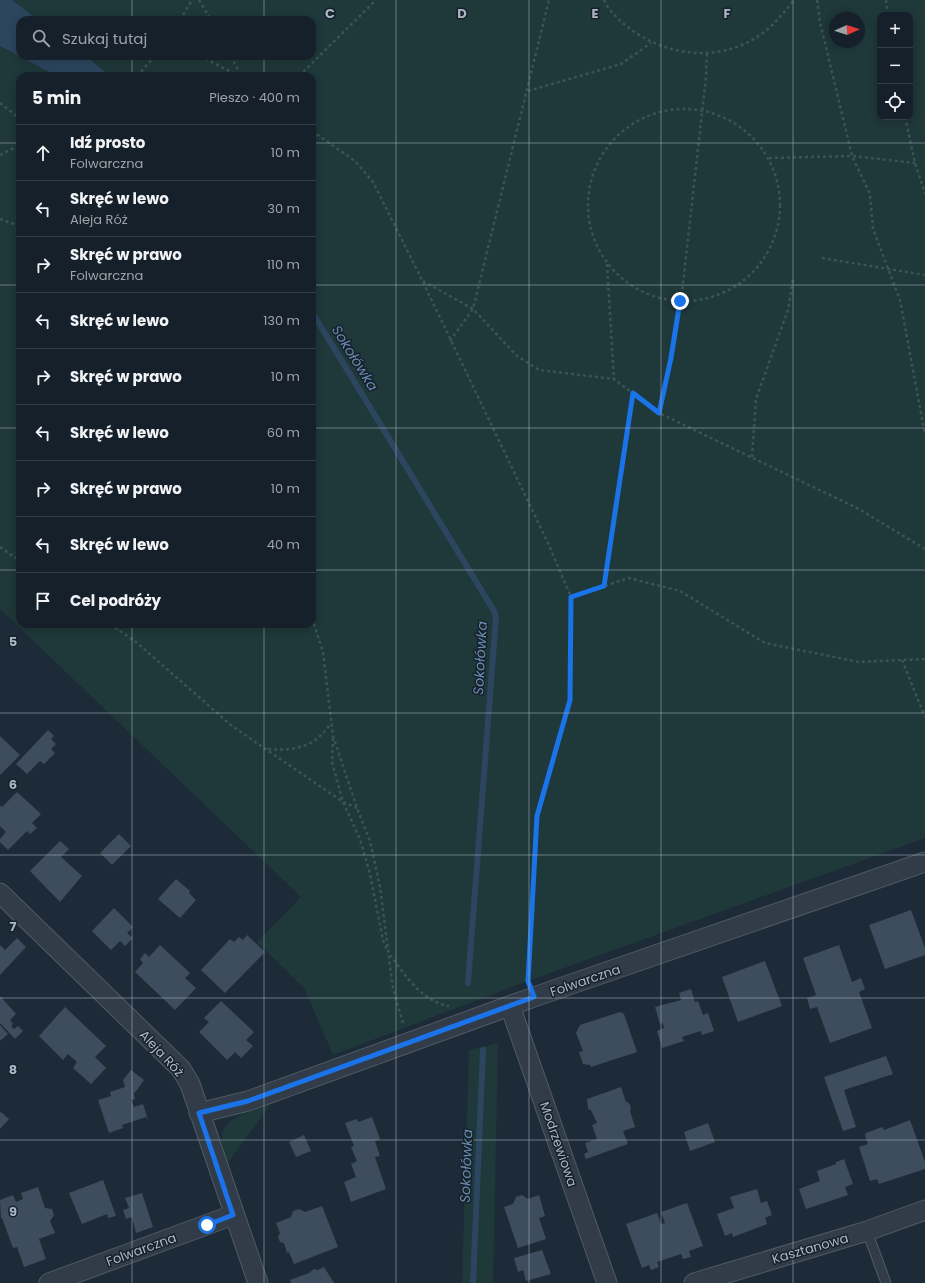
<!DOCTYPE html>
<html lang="pl">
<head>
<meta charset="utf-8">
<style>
  body { margin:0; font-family:Poppins,sans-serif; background:#1f2832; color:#f1f3f6 }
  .controls { position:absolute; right:12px; top:12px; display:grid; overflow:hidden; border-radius:8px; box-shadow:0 2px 10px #0003 }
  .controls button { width:36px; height:36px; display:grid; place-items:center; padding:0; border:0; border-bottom:1px solid #353e47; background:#16202a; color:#f1f3f6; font:20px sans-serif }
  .compass { position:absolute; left:829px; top:12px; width:36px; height:36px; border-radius:50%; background:#16202a; box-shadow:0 2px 10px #0003; rotate:87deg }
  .stop { position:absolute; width:12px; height:12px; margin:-9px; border:3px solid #1a73e8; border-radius:50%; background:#fff }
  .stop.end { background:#1a73e8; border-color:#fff; box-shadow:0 1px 4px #0008 }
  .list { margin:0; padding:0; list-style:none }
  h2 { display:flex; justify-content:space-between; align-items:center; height:52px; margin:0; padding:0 16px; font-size:17px }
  h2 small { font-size:13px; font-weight:400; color:#9ea3a8 }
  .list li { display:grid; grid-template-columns:26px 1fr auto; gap:12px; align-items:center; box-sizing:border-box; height:56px; padding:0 16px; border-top:1px solid #353e47 }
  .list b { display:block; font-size:15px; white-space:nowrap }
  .list p { margin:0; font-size:13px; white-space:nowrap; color:#9ea3a8 }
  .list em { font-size:13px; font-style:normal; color:#9ea3a8 }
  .icon { flex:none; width:22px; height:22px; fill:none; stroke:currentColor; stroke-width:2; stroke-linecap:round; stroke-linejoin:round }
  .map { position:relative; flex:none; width:925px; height:1283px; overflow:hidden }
  .search { position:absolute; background:#16202a; box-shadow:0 2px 10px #0003; left:16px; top:16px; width:300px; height:44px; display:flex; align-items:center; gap:10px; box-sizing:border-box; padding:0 14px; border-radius:12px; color:#9ea3a8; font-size:15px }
  .panel { position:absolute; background:#16202a; box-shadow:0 2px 10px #0003; left:16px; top:72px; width:300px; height:556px; border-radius:12px }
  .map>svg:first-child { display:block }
  .green { fill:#1f3839; fill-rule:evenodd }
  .water { fill:#2c465f }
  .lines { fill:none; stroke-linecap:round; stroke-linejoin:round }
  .stream { stroke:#2c465f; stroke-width:6 }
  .building { fill:#3d4d5d }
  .service-casing { stroke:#4e5a67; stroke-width:11 }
  .minor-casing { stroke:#4e5a67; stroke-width:21 }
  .path { stroke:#395453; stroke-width:2.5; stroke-dasharray:3 3; stroke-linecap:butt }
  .service { stroke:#313c48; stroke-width:9 }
  .minor { stroke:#313c48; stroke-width:19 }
  .route { stroke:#1a73e8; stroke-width:5 }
  .grid { fill:none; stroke:#aab7c6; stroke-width:1; stroke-opacity:0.55 }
  .labels { text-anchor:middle; stroke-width:3; stroke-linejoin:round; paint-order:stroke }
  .street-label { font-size:13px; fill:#aab7c6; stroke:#16212c }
  .water-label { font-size:14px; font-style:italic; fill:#678bad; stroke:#16212c }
  .grid-label { font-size:13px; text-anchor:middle; font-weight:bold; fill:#aab7c6; stroke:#16212c; stroke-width:3; stroke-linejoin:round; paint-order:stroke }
</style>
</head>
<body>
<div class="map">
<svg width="925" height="1283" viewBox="0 0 925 1283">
  <rect width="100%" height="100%" fill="#1d2b38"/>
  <g class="green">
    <path d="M0,0H925V838L528,981L333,1055L304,988L257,942L301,897L0,609ZM880,15H910V117H880ZM835,18H859V42H835ZM20,20H312V56H20ZM20,76H312V624H20Z"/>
    <path d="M498,1043L493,1283H462L469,1050Z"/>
    <path d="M271,1104L227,1164C210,1119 235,1117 271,1104Z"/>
  </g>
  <path class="water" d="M0,0H12L38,20H20V56H86L110,76H57L0,46Z"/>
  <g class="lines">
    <g class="stream">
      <path d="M312,312L494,611L496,617L468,983"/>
      <path d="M473,1283L483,1050"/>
    </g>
  </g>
  <g class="building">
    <path d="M48,730L54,736L51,739L56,744L51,749L55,753L44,764L40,761L27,774L16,764Z"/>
    <path d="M0,736L20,755L0,775Z"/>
    <path d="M17,792L41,814L32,823L37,828L30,834L27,831L8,850L0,842V839L6,832L0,826V805L2,807Z"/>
    <path d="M119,834L131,846L112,865L100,853Z"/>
    <path d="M60,841L69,849L61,857L82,876L60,902L30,871Z"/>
    <path d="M176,879L190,891L189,893L196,900L180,918L158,899Z"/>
    <path d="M114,908L133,927L127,933L133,938L125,946L120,941L111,950L92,931Z"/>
    <path d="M911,910L925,948V955L885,969L869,925Z"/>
    <path d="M247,935L265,952L225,993L201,970L230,939L234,942L239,937L243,940Z"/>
    <path d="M17,938L26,947L0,975V945L5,950Z"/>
    <path d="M160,945L190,973L185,978L196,988L175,1010L135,972L143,963L140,959L145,953L149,957Z"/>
    <path d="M839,945L852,982L861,978L865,989L859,992L872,1028L830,1043L817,1007L810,1009L807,998L816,995L803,958Z"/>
    <path d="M765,961L782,1006L738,1022L722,977Z"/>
    <path d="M691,989L695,1002L698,1001L703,1015L708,1013L714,1031L702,1035L701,1031L682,1037L684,1041L662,1048L657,1031L664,1028L663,1023L660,1024L655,1007L681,1000L679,993Z"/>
    <path d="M0,996L16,1014L10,1020L13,1024L11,1026L14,1029L18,1026L23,1031L15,1039L0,1023Z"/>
    <path d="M221,1001L254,1032L246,1040L253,1046L241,1058L235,1052L227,1060L199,1032L209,1022L204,1018Z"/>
    <path d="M65,1007L106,1046L95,1057L106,1068L91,1084L73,1068L77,1062L68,1054L63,1060L39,1036Z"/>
    <path d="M620,1012L624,1014L637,1052L591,1067L590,1065L583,1064L579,1052L583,1051L576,1033L580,1025Z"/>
    <path d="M0,1025L8,1034L0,1041Z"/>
    <path d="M886,1056L893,1074L844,1090L856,1127L843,1131L824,1077Z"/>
    <path d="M131,1070L144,1080L134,1094L135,1099L131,1100L134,1107L143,1104L148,1120L146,1117L122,1125L123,1128L109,1133L98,1100L111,1096L110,1092L125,1087L123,1080Z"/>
    <path d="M621,1087L626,1102L629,1103L631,1108L630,1111L635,1127L623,1131L628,1144L586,1159L584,1154L588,1152L585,1143L597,1139L592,1125L597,1123L591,1110L588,1109L587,1099Z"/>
    <path d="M1,1112L9,1119L0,1129V1113Z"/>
    <path d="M372,1117L380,1139L375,1141L380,1156L375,1157L386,1189L351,1202L344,1182L356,1177L351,1164L357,1161L351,1147L354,1146L345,1123L357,1119L358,1122Z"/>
    <path d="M910,1120L925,1162V1169L879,1184L877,1179L870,1181L859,1147L868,1144L865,1136L866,1133L882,1127L884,1130Z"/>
    <path d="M708,1123L715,1142L690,1151L684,1132Z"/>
    <path d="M304,1135L311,1151L296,1157L289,1142Z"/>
    <path d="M844,1159L853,1184L845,1187L848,1195L806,1209L799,1189L820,1181L817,1171L836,1164V1162Z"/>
    <path d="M103,1180L116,1216L108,1218L107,1214L82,1224L69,1193Z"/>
    <path d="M38,1187L45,1208L52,1209L54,1215L50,1221L55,1233L39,1239L46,1259L24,1267L17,1247L13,1248L2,1218H1L0,1200L13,1195L16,1202L23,1199L21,1193Z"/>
    <path d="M757,1189L761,1203L767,1201L772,1215L765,1218L767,1224L733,1237L732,1233L725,1236L717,1214L734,1208L730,1197Z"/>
    <path d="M142,1193L153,1227L136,1233L132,1217L126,1219L123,1210L129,1208L125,1198Z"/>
    <path d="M522,1195L528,1199L539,1195L545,1216L539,1218L546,1239L518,1248L504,1207L513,1204L516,1197Z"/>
    <path d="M687,1203L703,1246L689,1251L691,1257L683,1259L681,1254L657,1262L659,1267L651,1270L649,1265L642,1268L626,1224L657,1213L661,1224L665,1223L661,1212Z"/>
    <path d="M322,1206L338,1247L294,1264L289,1252L287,1253L284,1243L280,1242L278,1237L280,1233L276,1223L291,1217L293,1211L299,1209L305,1212Z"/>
    <path d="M542,1250L551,1274L526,1281L523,1270L518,1272L514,1258Z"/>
    <path d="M324,1267L334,1283H291L290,1280L309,1273L314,1269L318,1270Z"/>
  </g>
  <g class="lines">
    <defs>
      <path id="service" d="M867,1231L886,1283"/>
      <g id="minor">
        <path d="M0,893L181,1069L190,1084L258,1283"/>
        <path d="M510,1006L607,1283"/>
        <path d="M199,1113L248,1101L534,997L925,862"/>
        <path d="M49,1283L233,1215"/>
        <path d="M694,1283L867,1231L925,1210"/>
      </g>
    </defs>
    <use href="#service" class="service-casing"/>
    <use href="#minor" class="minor-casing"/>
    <g class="path">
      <path d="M199,0L211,20"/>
      <path d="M604,0C610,13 624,25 636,33C680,62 741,61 778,19C783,13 790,7 793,0"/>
      <path d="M817,0L820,22L852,156L870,194L873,229L900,300L925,435"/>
      <path d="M886,0L888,15"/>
      <path d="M180,20L192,0"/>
      <path d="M200,56L239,76"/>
      <path d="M231,56L241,76"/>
      <path d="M137,76L155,56"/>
      <path d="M299,76L376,0"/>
      <path d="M528,91L621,64L651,43"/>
      <path d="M0,103L20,119"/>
      <circle cx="684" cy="205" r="96"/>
      <path d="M905,117L915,163L925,194"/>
      <path d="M312,131L355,161L373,182L422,280L548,543L571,597L570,699L537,816L528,978"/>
      <path d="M0,155L20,145"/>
      <path d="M769,158L852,156L915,163"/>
      <path d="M0,219L20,226"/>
      <path d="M822,258L925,275"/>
      <path d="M607,264L614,379"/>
      <path d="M423,281L473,309L517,356L539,370L614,379L659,413L859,509L925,549"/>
      <path d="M450,341L473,309L549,0"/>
      <path d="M659,413L671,358L681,301L706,77L707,54"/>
      <path d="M752,457L756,399L788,310L793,278"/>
      <path d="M0,547L20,561"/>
      <path d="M604,586L633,393"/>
      <path d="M571,597L629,578L680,591L765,643L859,662L925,659"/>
      <path d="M312,618L323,652L333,736L357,808L370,841L380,887L393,989L403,1023"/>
      <path d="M110,624L136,642L232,726L343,802L357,808"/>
      <path d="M902,660L925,717"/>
      <path d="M333,738L332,762L343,802L360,839L370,874L383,940L387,950"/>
      <path d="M268,749C296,751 315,747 331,723"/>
      <path d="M390,955C406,976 421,1001 449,1006"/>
    </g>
    <use href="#service" class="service"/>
    <use href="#minor" class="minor"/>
  </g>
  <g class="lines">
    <path class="route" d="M207,1225L233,1215L199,1113L248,1101L534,997L528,981L537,816L570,700L571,597L604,586L633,393L659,413L671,358L680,301"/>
  </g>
  <path class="grid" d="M132,0V20M264,0V20M396,0V1283M529,0V1283M661,0V1283M793,0V1283M132,56V76M264,56V76M0,143H20M312,143H925M0,285H20M312,285H925M0,428H20M312,428H925M0,570H20M312,570H925M132,624V1283M264,624V1283M0,713H925M0,855H925M0,998H925M0,1140H925"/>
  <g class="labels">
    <g class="street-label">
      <text transform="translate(585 980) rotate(-19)" y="5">Folwarczna</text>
      <text transform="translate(162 1053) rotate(47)" y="5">Aleja Róż</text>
      <text transform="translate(559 1144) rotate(71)" y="5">Modrzewiowa</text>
      <text transform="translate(810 1248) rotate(-16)" y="5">Kasztanowa</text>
      <text transform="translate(141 1249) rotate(-20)" y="5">Folwarczna</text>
    </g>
    <g class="water-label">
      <text transform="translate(355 358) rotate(58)" y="5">Sokołówka</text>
      <text transform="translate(480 658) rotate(-87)" y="5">Sokołówka</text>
      <text transform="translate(466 1166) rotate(-88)" y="5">Sokołówka</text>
    </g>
  </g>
  <g class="grid-label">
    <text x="330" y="18">C</text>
    <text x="462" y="18">D</text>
    <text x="595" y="18">E</text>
    <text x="727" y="18">F</text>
    <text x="13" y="646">5</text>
    <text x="13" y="789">6</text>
    <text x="13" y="931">7</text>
    <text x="13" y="1074">8</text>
    <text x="13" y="1216">9</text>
  </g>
</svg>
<div class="controls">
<button>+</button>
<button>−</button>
<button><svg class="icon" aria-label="locate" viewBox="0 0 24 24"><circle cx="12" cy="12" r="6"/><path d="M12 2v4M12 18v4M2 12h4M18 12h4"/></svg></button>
</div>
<svg class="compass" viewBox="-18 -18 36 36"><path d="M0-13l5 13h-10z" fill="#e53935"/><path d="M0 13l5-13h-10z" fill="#9ea3a8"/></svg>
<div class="stop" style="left:207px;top:1225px"></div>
<div class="stop end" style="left:680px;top:301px"></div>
<div class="search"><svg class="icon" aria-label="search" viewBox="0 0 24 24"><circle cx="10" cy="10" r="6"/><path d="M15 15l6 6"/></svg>Szukaj tutaj</div>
<section class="panel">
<h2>5 min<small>Pieszo · 400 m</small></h2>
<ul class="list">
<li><svg class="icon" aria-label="ahead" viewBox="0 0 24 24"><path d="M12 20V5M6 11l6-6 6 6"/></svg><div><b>Idź prosto</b><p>Folwarczna</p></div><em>10 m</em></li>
<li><svg class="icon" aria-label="left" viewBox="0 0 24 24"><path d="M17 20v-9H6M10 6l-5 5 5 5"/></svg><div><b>Skręć w lewo</b><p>Aleja Róż</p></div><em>30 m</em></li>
<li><svg class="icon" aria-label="right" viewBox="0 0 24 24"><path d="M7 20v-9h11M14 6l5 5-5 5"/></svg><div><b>Skręć w prawo</b><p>Folwarczna</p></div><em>110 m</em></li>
<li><svg class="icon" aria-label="left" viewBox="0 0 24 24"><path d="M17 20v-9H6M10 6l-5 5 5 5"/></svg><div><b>Skręć w lewo</b></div><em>130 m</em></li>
<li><svg class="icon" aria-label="right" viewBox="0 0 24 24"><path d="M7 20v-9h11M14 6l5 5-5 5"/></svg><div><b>Skręć w prawo</b></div><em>10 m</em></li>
<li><svg class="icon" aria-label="left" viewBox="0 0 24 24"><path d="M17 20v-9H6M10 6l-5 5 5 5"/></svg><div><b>Skręć w lewo</b></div><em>60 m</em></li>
<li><svg class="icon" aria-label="right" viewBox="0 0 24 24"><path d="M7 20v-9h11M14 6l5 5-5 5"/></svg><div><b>Skręć w prawo</b></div><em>10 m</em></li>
<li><svg class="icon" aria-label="left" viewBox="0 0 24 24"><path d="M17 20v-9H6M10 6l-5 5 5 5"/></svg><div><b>Skręć w lewo</b></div><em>40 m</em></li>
<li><svg class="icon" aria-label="arrive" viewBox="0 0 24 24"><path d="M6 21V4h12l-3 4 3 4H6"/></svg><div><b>Cel podróży</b></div></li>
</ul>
</section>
</div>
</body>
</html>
